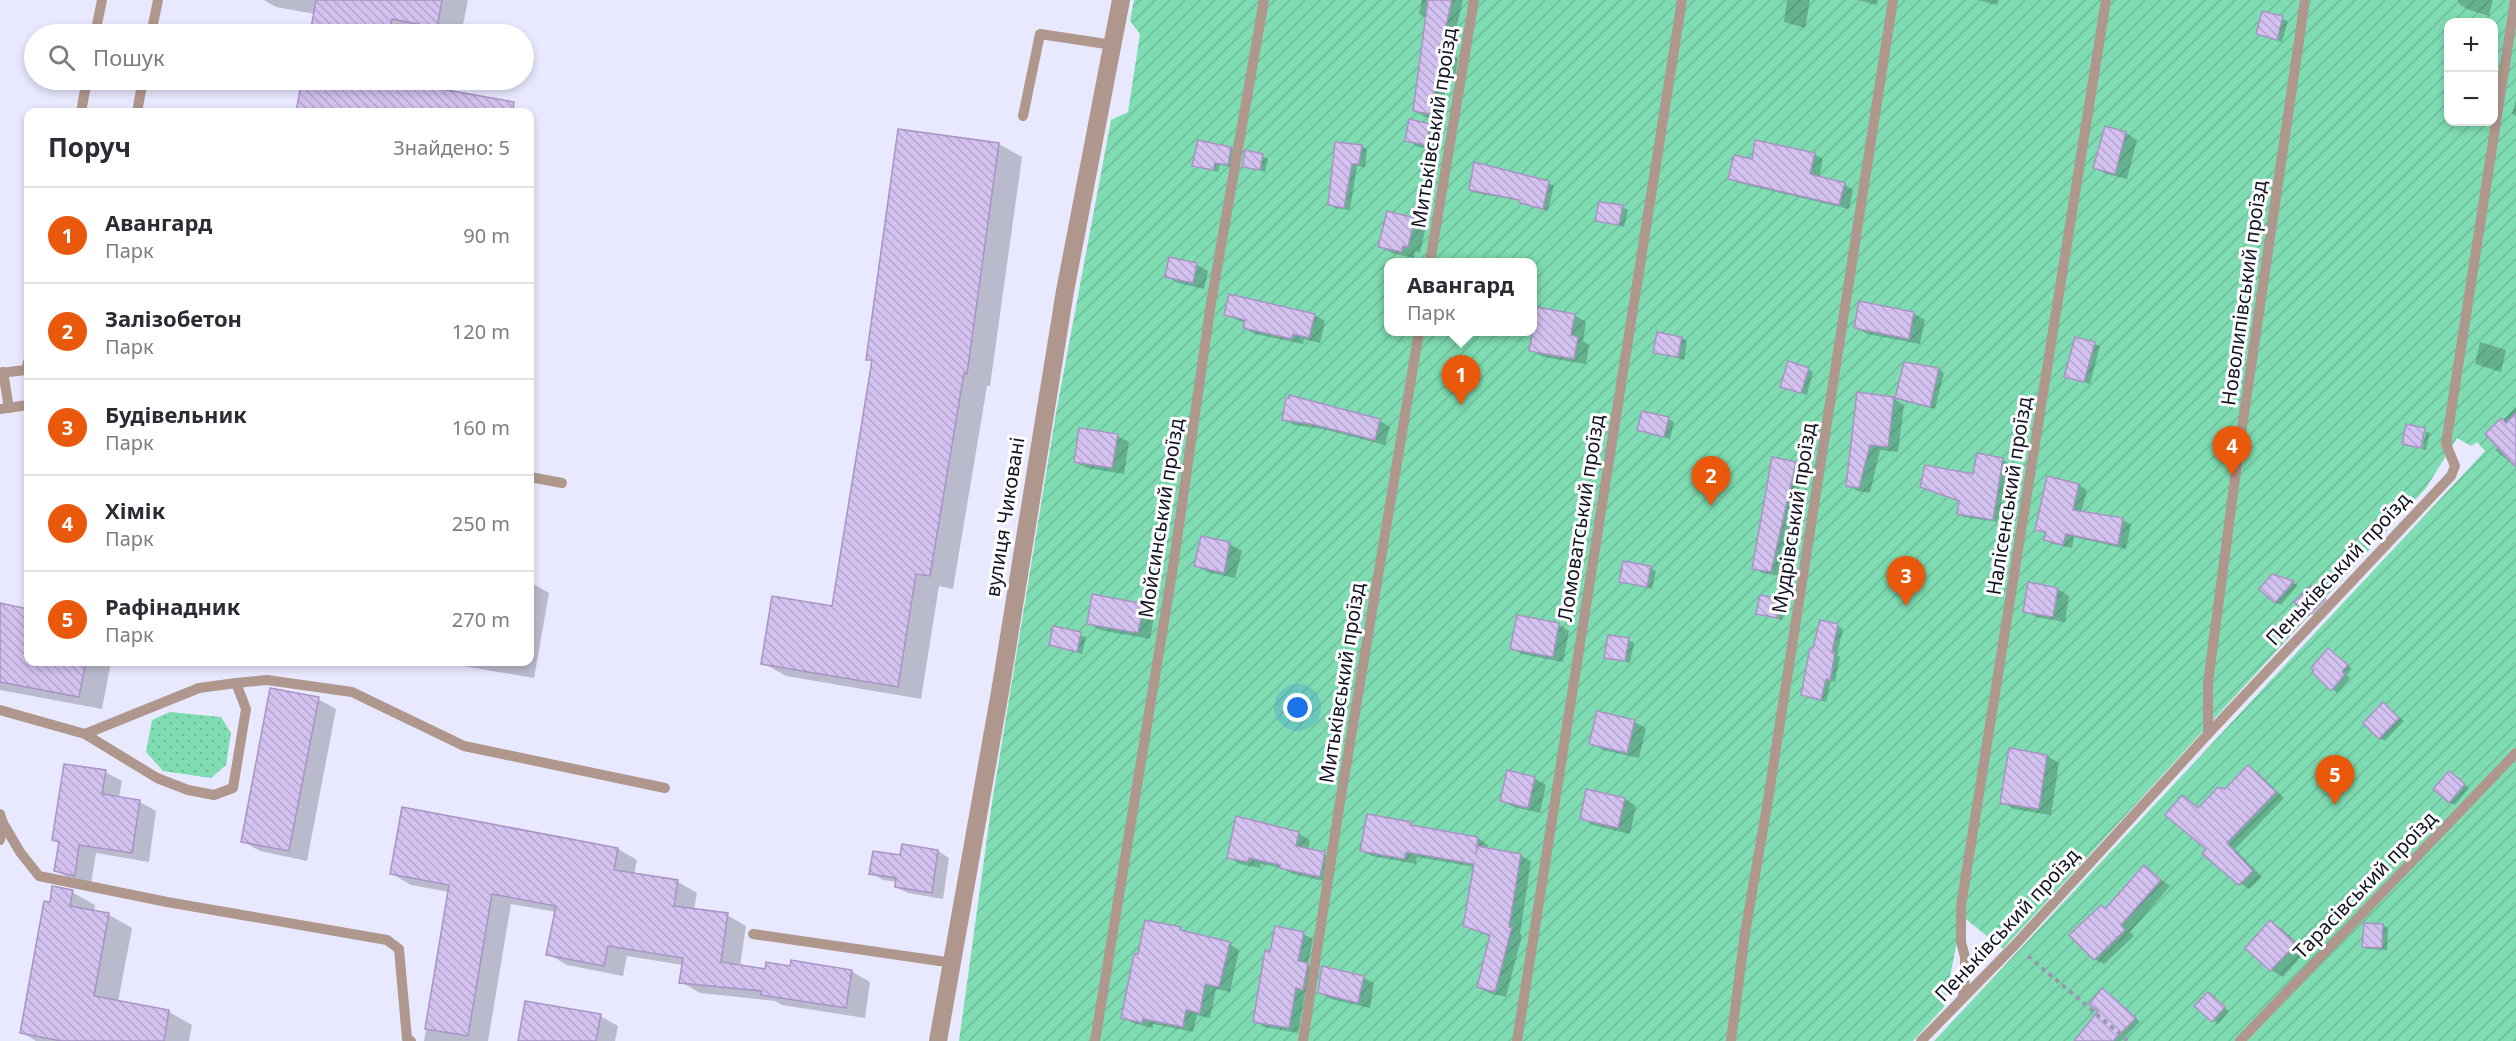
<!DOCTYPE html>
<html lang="uk">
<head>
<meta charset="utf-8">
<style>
  body { margin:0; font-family:"Noto Sans",sans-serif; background:#f2f2f3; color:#2b2b33 }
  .controls { position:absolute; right:18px; top:18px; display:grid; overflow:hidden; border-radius:12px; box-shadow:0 3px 9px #0003 }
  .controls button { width:54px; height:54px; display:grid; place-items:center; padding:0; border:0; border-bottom:2px solid #e1e1e2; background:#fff; color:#2b2b33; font:30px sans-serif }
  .you { position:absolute; left:1298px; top:708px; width:21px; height:21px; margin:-15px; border:4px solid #fff; border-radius:50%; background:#1a73e8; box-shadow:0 0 0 9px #1a73e833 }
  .badge { display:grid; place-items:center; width:39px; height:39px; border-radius:50%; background:#ea580c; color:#fff; font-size:20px; font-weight:700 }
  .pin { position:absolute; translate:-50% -50px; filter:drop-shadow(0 2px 3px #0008) }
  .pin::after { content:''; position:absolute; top:32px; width:21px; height:18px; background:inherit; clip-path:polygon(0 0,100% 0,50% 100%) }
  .popup { position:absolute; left:1384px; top:258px; width:153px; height:78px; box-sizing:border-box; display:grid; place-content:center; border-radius:12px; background:#fff; filter:drop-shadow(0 2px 4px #0005); font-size:20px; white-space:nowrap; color:#7c7c81 }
  .popup b { font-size:22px; color:#2b2b33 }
  .popup::after { content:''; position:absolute; left:50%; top:100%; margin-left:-12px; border:12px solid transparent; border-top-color:#fff }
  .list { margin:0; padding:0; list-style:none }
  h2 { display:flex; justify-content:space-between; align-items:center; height:78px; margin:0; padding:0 24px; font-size:26px }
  h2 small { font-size:20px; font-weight:400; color:#7c7c81 }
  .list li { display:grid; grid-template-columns:39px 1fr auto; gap:18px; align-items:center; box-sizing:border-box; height:96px; padding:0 24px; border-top:2px solid #e1e1e2 }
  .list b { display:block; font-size:22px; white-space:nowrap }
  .list p { margin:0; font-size:20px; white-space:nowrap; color:#7c7c81 }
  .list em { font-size:20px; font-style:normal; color:#7c7c81 }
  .icon { flex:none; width:33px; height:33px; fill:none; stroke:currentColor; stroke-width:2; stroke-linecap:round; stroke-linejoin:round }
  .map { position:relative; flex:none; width:2516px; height:1041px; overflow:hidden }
  .search { position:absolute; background:#fff; box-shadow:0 3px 9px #0003; left:24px; top:24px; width:510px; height:66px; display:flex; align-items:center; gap:15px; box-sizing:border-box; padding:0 21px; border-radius:33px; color:#7c7c81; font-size:22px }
  .panel { position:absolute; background:#fff; box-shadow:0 3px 9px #0003; left:24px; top:108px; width:510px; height:558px; border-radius:12px }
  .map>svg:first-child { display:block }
  .grass { fill:url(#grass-dots) }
  .garden { fill:url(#garden-furrows); fill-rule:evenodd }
  .shadow { fill:#0003 }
  .building { fill:url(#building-back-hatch); stroke:#a893c5; stroke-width:1.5 }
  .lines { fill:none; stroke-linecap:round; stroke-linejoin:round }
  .path { stroke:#9898ad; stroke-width:4; stroke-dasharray:4.5 4.5; stroke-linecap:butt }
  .lane { stroke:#b0978d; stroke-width:10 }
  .street { stroke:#b0978d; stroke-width:18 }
  .labels { text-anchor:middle; stroke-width:6; stroke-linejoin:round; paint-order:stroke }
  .street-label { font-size:20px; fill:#141427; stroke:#fff }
</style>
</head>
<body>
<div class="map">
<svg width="2516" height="1041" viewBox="0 0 2516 1041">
  <defs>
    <pattern id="grass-dots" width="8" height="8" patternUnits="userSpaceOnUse" patternTransform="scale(1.5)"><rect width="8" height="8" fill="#7fdcb2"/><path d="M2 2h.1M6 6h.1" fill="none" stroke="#6dbc99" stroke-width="1.8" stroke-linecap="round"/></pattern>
    <pattern id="garden-furrows" width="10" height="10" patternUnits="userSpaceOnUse" patternTransform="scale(1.5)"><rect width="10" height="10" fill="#7fdcb2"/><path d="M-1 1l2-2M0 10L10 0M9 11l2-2" fill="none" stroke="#6dbc99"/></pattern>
    <pattern id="building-back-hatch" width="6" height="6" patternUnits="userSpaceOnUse" patternTransform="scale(1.5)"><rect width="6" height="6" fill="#d3c1ef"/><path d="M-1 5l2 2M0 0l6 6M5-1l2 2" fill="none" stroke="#b4a5cd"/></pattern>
  </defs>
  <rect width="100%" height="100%" fill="#e8e9ff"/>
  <path class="grass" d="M170,712L221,717L231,733L226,765L211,778L163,771L146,752L152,720Z"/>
  <path class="garden" d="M1134,0H2516V1041H1934L2485,451L2477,442L2471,446L2457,438L2426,488L2003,949L1962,916L1944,1007L1913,1041H959L991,809L1056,413L1111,120L1128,112L1140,34L1130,21ZM2448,22H2494V122H2448ZM1389,262H1533V332H1389Z"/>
  <g class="shadow">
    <path d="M264,0H468L461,34H431L415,32L414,34H311L315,14L276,7Z"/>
    <path d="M1422,0H1463L1450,55L1458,59L1455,79L1448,78L1440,119L1425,117L1415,111L1427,18L1419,14Z"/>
    <path d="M1787,0H1810L1805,28L1784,22Z"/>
    <path d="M1858,0H1878L1877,5Z"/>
    <path d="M1978,0H1999L1997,5Z"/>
    <path d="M2458,0H2493L2489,16L2469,10L2460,5Z"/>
    <path d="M2263,13L2288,21L2282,42L2258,33Z"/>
    <path d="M303,80H407L406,84L502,110L501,112H297Z"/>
    <path d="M2516,99V116L2512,114Z"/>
    <path d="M1430,125L1441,132L1438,151L1418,147L1407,140Z"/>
    <path d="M2106,128L2126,133L2137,140L2127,179L2106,174L2095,167Z"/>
    <path d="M999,144L1022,157L990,386H987L953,589L939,586L921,699L786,676L763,663L833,608L874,362L868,359Z"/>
    <path d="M1361,146L1367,149L1365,167L1357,166L1350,210L1335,208L1330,205Z"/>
    <path d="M1230,148L1236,152L1233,167L1220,165L1218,172L1194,165Z"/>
    <path d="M1814,154L1823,159L1819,178L1844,184L1853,190L1849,209L1739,183L1730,178L1753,161Z"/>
    <path d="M1262,156L1268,159L1265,172L1244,166Z"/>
    <path d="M1475,164L1554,185L1548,211L1527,205L1522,201L1476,193L1470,190Z"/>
    <path d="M1622,207L1628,210L1624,227L1597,220Z"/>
    <path d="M1415,219L1426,226L1420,253L1415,251L1414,258L1392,253L1380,246Z"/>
    <path d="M1197,265L1208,271L1204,289L1178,283L1166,276Z"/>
    <path d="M1913,313L1925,320L1920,344L1867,334L1855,327Z"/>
    <path d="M1226,315H1314L1325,321L1320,343L1304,339L1303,344L1255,334L1244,328L1245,323Z"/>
    <path d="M1574,315L1586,322L1583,341L1589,345L1586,364L1543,357L1531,350Z"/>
    <path d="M1682,338L1687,341L1684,360L1655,352Z"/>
    <path d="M2076,338L2100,346L2090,384L2066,376Z"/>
    <path d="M2480,342L2506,350L2501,372L2475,364Z"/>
    <path d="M1905,364L1939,370L1944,373L1935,409L1896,399Z"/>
    <path d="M1808,369L1813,372L1807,395L1782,386Z"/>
    <path d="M1290,397L1380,421L1390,427L1385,445L1323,429L1294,425L1284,419Z"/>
    <path d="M1894,399L1904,405L1898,452L1880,450L1870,493L1858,491L1847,485Z"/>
    <path d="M2516,407V467L2495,450L2499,447L2488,435Z"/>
    <path d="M1668,419L1674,422L1670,439L1638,430Z"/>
    <path d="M2426,431L2430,433L2426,450L2422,449Z"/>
    <path d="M1117,436L1129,442L1124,474L1087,468L1075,461Z"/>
    <path d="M2002,459L2008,463L1998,522L1964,517L1959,514L1974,475Z"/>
    <path d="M1795,464L1804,468L1779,576L1762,573L1754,568Z"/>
    <path d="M2079,485L2087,490L2081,513L2122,520L2131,524L2126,549L2074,537L2072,548L2054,544L2046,540L2047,534L2037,529Z"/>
    <path d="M1202,538L1230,544L1242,551L1235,578L1207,572L1196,565Z"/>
    <path d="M1650,568L1656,571L1652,589L1620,581Z"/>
    <path d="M2272,576L2298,585L2281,605L2275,602Z"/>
    <path d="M530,582L549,593L534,678L439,662H530Z"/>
    <path d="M2311,588L2330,602L2316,617L2296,602Z"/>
    <path d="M2058,589L2069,596L2065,622L2036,617L2025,611Z"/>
    <path d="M1780,601L1785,604L1782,620L1758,613Z"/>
    <path d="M0,605L28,610V662H111L102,709L0,690Z"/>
    <path d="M1143,605L1155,612L1150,639L1100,630L1088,623Z"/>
    <path d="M1559,625L1569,631L1563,662L1522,654L1512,648Z"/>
    <path d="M1838,626L1843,629L1837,655L1840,657L1835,682L1831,681L1826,702L1808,697L1803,694L1814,650Z"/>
    <path d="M1054,628L1086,637L1082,654L1050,644Z"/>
    <path d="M1628,640L1634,643L1630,663L1606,657Z"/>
    <path d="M2329,650L2352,669L2347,675L2350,678L2337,693L2315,672Z"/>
    <path d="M318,699L336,709L307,861L260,851L242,841Z"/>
    <path d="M2384,704L2404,721L2385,741L2380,738Z"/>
    <path d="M1634,722L1646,728L1639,758L1603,750L1591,743Z"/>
    <path d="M2010,750L2047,756L2059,763L2051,815L2014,809L2002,802Z"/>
    <path d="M2248,767L2257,772L2284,798L2235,849L2262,877L2249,889L2240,883L2208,849L2226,790Z"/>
    <path d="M105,772L122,781L119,798L140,802L156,811L149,862L96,853L91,884L73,880L56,871L60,843L54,840Z"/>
    <path d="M2454,776L2469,788L2455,805L2449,802Z"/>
    <path d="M1534,778L1546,785L1540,813L1514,807L1502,801Z"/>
    <path d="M1588,790L1625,799L1636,806L1630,834L1593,825L1581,818Z"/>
    <path d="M1411,824L1418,828L1478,838L1488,845V850L1520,855L1531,861L1520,934L1522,935L1506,997L1489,993L1479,987L1491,937L1464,925L1475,867L1417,857L1416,864L1372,856L1361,850Z"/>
    <path d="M1298,833L1310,840L1308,850L1324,854L1336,860L1332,883L1293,874L1282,868L1261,864L1260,868L1240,864L1229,857Z"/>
    <path d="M618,849L637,860L634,875L678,882L697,893L694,910L727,915L746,926L740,966L766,970L791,967L851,971L870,982L865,1018L782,1005L775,1001L700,993L681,982L683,965L627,956L623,976L567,965L548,954L556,912L511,904L488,1041H424L449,892L411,885L392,874Z"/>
    <path d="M938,851L949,858L943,899L908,893L896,887L897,882L883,880L871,873L901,857Z"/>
    <path d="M2144,867L2170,886L2130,932L2134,936L2104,964L2094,959L2106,910Z"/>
    <path d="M72,892L95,905L94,912L109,915L132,928L118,1002L169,1012L192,1025L189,1041H36L21,1032L51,904Z"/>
    <path d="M2270,922L2282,929L2306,951L2283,977L2271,970L2247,948Z"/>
    <path d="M2383,925L2388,928L2387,950L2369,949L2363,946Z"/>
    <path d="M1180,929L1188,933L1229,944L1239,950L1230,992L1216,989L1210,1018L1197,1015L1193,1032L1153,1024V1028L1133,1023L1123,1017L1139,956Z"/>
    <path d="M1303,934L1313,939L1308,965L1317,970L1305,993L1298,1033L1264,1027L1254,1021L1271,953Z"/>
    <path d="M1362,977L1374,983L1370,1008L1331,999L1320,993Z"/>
    <path d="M2107,993L2140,1022L2121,1041H2094L2100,1011Z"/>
    <path d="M2208,994L2229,1011L2218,1024L2213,1020Z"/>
    <path d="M600,1016L618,1026L615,1041H520Z"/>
  </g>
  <g class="building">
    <path d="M316,0H442L437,28L392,19L389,34H310Z"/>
    <path d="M1428,0H1452L1440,51L1448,52L1445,74L1438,73L1430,114L1413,111Z"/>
    <path d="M2262,11L2283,16L2277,40L2256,34Z"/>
    <path d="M302,80H391L514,102L513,112H296Z"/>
    <path d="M1409,119L1430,124L1426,145L1405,141Z"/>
    <path d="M2105,126L2126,132L2115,174L2093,168Z"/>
    <path d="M898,129L999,143L967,374L964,373L930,576L916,574L898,687L761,664L772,596L832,606L872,360H866Z"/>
    <path d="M1198,140L1231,147L1228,165L1215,163L1213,170L1192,166Z"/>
    <path d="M1755,140L1815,153L1810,174L1845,183L1839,205L1728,179L1734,155L1752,159Z"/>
    <path d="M1335,142L1362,145L1359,164H1352L1344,208L1328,205Z"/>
    <path d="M1245,150L1263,154L1260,170L1242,167Z"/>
    <path d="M1474,162L1549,181L1543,209L1520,203V200L1469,190Z"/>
    <path d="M1599,202L1623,205L1619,225L1595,221Z"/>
    <path d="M1387,211L1415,218L1408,247L1403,246L1402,252L1378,247Z"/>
    <path d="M1169,257L1197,263L1193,283L1165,277Z"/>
    <path d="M1229,294L1315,314L1309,338L1293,334L1292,339L1243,328L1245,320L1224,315Z"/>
    <path d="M1859,301L1914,312L1909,339L1854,328Z"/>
    <path d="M1537,307L1575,314L1571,335L1578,337L1574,359L1529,351Z"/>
    <path d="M1657,332L1682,337L1678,357L1653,353Z"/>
    <path d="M2075,337L2095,342L2084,382L2064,377Z"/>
    <path d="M1788,361L1809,368L1801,393L1780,387Z"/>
    <path d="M1904,362L1939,368L1930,407L1895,398Z"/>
    <path d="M1857,392L1894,397L1888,447L1870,445L1859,488L1846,486Z"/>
    <path d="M1289,395L1380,419L1375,440L1311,424L1282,420L1286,398H1289Z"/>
    <path d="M1642,411L1669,417L1664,437L1637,430Z"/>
    <path d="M2516,413V467L2485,434L2501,418L2506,423Z"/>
    <path d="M2406,424L2425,428L2421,448L2402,444Z"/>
    <path d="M1079,428L1118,434L1112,468L1074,462Z"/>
    <path d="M1977,453L2003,458L1993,520L1957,514L1959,501L1920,487L1925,465L1973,474Z"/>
    <path d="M1772,457L1796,462L1771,572L1752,569Z"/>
    <path d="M2047,476L2079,484L2073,510L2123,518L2118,545L2066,534L2063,545L2044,540L2046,532L2035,530Z"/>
    <path d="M1201,536L1230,542L1224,573L1194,566Z"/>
    <path d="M1623,561L1651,566L1647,587L1619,582Z"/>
    <path d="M2272,574L2294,581L2275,603L2259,589Z"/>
    <path d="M2028,582L2058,588L2053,617L2023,612Z"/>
    <path d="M2311,586L2325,598L2309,615L2294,602Z"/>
    <path d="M1092,594L1144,604L1138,633L1087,624Z"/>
    <path d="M1760,595L1781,599L1777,618L1756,614Z"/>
    <path d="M0,603L28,609V662H86L79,697L0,682Z"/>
    <path d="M1517,615L1559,623L1553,657L1510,649Z"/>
    <path d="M1820,620L1838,624L1832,652L1835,653L1830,680L1826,679L1821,700L1801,695L1810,648H1813Z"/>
    <path d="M1053,626L1081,632L1077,652L1049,645Z"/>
    <path d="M1608,635L1629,638L1625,661L1604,658Z"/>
    <path d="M2328,648L2348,665L2342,672L2345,674L2331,691L2312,672L2314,670L2311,668Z"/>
    <path d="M270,688L319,697L289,851L241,842Z"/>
    <path d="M2383,702L2399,718L2379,739L2363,723Z"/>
    <path d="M1597,711L1635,720L1627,753L1589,744Z"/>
    <path d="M2009,748L2047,755L2039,809L2000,803Z"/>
    <path d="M64,764L106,770L102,794L140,800L132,853L79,845L75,876L54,871L59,842L52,840Z"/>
    <path d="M2248,765L2276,792L2227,843L2253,871L2239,885L2202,854L2206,849L2165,815L2182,795L2198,808L2218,787L2225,789Z"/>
    <path d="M1507,770L1535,777L1528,808L1500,801Z"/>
    <path d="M2449,771L2465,784L2449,803L2433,789Z"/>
    <path d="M1586,789L1625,798L1618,828L1580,819Z"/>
    <path d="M402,807L618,848L614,870L678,880L674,906L728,913L721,962L765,969L766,962L790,966L791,960L852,970L846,1008L761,995L762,991L679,983L683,958L608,946L604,966L546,955L556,906L492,894L468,1036L425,1029L449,885L390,874Z"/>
    <path d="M1367,814L1411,822V825L1478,837L1476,854L1477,846L1521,854L1509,927H1512L1495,992L1477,987L1490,935L1463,926L1474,864L1406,852L1405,859L1360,851Z"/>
    <path d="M1236,816L1299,832L1296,846L1325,852L1320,877L1279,868L1280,865L1249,858L1248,862L1227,858Z"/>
    <path d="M902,844L938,850L932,893L895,887L896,878L869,874L873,851L900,855Z"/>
    <path d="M2144,865L2161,880L2121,925L2125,930L2094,960L2069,935L2101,905L2105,909Z"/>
    <path d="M52,886L73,890L70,906L109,913L94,996L169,1010L164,1041H61L20,1033L44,901L50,902Z"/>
    <path d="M1145,920L1181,927L1180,930L1230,942L1219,987L1205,984L1200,1013L1186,1010L1183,1027L1143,1019L1142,1023L1121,1018L1134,954H1138Z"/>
    <path d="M2270,920L2296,944L2270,971L2245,948Z"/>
    <path d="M2364,923L2383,924L2382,948L2362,947Z"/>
    <path d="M1275,926L1304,932L1298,961L1308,963L1303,990L1296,988L1289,1028L1253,1022L1265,950L1270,952Z"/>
    <path d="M1322,966L1364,976L1358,1003L1318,993Z"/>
    <path d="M2102,988L2136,1018L2113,1041H2074L2098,1011L2089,1004Z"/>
    <path d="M2208,992L2225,1007L2212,1022L2194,1006Z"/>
    <path d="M525,1001L601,1014L596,1041H518Z"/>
  </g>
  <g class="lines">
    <path class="path" d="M2028,956L2128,1041"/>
    <g class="lane">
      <path d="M95,34L102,0"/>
      <path d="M151,34L158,0"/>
      <path d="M81,112L87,80"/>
      <path d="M137,112L143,80"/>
      <path d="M1023,116L1040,34L1113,45"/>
      <path d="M1430,262L1474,0"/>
      <path d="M3,372L9,408"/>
      <path d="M0,373L26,370L28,362"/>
      <path d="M0,409L28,405"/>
      <path d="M530,477L562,483"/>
      <path d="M236,683L267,680L352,692L464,746L665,788"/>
      <path d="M0,710L85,734L157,778L188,790L214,795L233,788L246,709L236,683L199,688L85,734"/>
      <path d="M2208,734V683L2240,441L2305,0"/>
      <path d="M0,814L3,823L0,840"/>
      <path d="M3,823L20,852L39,876L167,902L387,940L399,949L407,1039L411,1041"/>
      <path d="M753,934L953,963"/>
      <path d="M1963,997L1965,977V957L1961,942V906L2106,0"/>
      <path d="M1095,1041L1173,567L1211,303L1264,0"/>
      <path d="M1303,1041L1339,808L1419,332"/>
      <path d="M1517,1041L1682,0"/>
      <path d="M1731,1041L1745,933L1767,806L1893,0"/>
      <path d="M1921,1041L2015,945L2208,734L2451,476L2455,466L2446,444L2515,0"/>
      <path d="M2240,1041L2516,753"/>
    </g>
    <path class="street" d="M938,1041L1000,692L1065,291L1121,0"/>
  </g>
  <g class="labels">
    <g class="street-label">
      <text transform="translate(1434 128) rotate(-81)" y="7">Митьківський проїзд</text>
      <text transform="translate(2244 293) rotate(-82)" y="7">Новолипівський проїзд</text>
      <text transform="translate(2009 496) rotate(-81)" y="7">Налісенський проїзд</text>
      <text transform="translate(1005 517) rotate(-81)" y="7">вулиця Чиковані</text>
      <text transform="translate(1161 518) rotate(-81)" y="7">Мойсинський проїзд</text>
      <text transform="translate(1581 518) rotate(-81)" y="7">Ломоватський проїзд</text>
      <text transform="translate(1794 518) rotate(-81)" y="7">Мудрівський проїзд</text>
      <text transform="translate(2338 569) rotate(-47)" y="7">Пеньківський проїзд</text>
      <text transform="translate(1342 683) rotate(-81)" y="7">Митьківський проїзд</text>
      <text transform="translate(2365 885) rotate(-46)" y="7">Тарасівський проїзд</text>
      <text transform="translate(2007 925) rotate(-47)" y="7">Пеньківський проїзд</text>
    </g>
  </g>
</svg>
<div class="controls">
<button>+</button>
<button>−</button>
</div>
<div class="you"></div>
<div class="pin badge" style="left:1461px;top:405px">1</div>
<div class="popup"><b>Авангард</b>Парк</div>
<div class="pin badge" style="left:1711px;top:506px">2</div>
<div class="pin badge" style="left:1906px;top:606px">3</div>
<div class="pin badge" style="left:2232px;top:476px">4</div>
<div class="pin badge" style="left:2335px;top:805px">5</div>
<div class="search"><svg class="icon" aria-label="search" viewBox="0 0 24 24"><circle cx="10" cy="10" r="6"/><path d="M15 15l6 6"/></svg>Пошук</div>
<section class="panel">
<h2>Поруч<small>Знайдено: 5</small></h2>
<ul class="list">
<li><span class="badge">1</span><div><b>Авангард</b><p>Парк</p></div><em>90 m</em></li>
<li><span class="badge">2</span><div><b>Залізобетон</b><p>Парк</p></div><em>120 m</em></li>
<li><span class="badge">3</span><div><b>Будівельник</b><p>Парк</p></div><em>160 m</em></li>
<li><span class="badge">4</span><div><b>Хімік</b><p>Парк</p></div><em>250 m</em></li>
<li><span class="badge">5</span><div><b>Рафінадник</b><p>Парк</p></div><em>270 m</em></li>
</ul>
</section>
</div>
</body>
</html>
